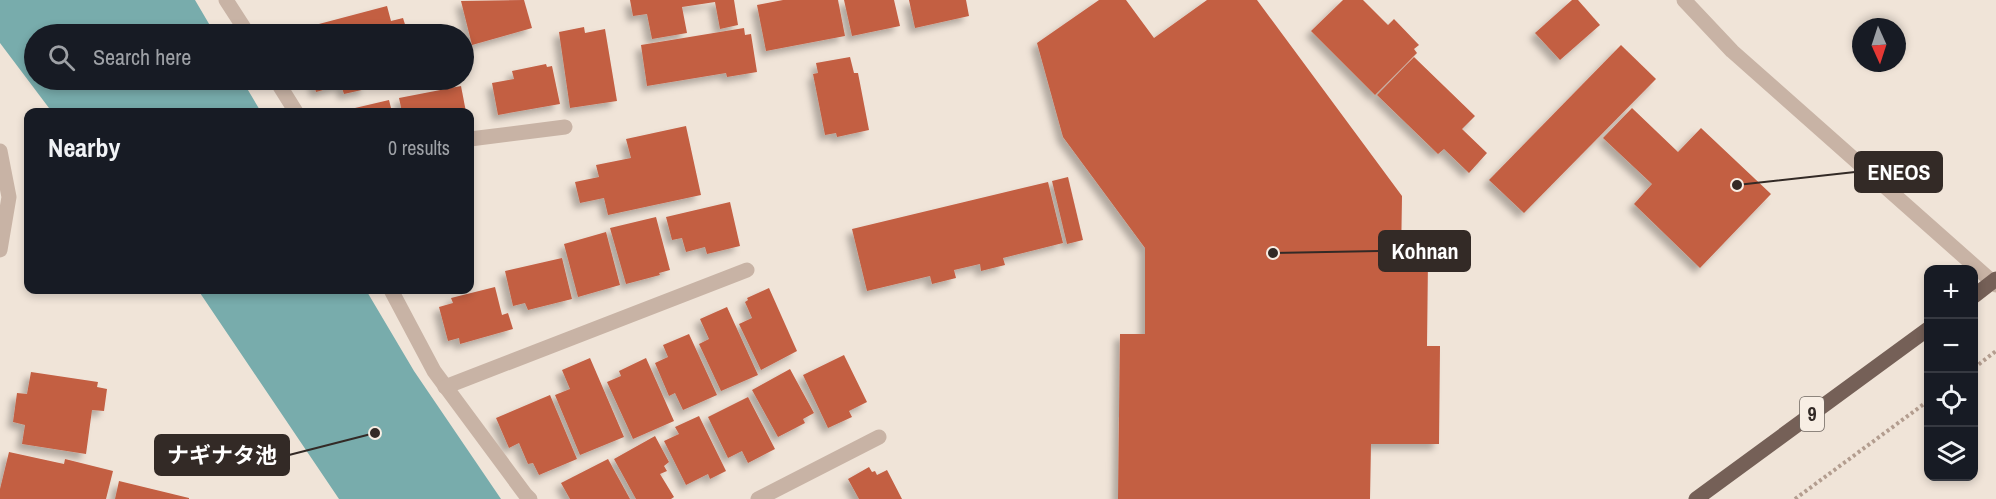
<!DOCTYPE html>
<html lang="en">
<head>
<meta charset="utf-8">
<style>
  body { margin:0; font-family:"Archivo Narrow","Noto Sans JP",sans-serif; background:#20242c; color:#f1f3f6 }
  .controls { position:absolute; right:18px; bottom:18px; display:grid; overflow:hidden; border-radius:12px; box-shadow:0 3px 9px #0003 }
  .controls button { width:54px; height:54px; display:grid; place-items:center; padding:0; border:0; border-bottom:2px solid #363941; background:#171b24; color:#f1f3f6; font:30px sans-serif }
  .compass { position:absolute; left:1852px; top:18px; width:54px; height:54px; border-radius:50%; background:#171b24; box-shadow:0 3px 9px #0003; rotate:177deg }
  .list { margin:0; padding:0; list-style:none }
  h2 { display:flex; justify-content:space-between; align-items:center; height:78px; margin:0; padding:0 24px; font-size:26px }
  h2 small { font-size:20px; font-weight:400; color:#9ea1a6 }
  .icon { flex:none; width:33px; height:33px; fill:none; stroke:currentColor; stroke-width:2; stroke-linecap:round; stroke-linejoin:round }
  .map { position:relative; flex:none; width:1996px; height:499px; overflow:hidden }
  .search { position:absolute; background:#171b24; box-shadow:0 3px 9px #0003; left:24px; top:24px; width:450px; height:66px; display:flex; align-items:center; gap:15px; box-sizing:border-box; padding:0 21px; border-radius:33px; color:#9ea1a6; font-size:22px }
  .panel { position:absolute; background:#171b24; box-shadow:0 3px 9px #0003; left:24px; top:108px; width:450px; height:186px; border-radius:12px }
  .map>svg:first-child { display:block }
  .water { fill:#78acac }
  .building { fill:#c35e43; filter:url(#shadow) }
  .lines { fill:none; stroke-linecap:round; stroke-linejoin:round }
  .path { stroke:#b39d8f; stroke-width:4; stroke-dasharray:3 3; stroke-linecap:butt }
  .minor { stroke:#c8b3a5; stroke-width:15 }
  .major { stroke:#756057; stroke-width:15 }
  .labels { text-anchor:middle; stroke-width:4.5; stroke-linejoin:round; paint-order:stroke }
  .shield { fill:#f8eee4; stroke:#6e655f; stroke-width:1.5 }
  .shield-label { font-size:20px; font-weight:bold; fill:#332a26 }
  .leader { fill:none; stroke:#332a26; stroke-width:2 }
  .callout-dot { fill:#332a26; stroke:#f8eee4; stroke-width:2 }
  .callout { fill:#332a26; stroke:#332a26; stroke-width:2 }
  .callout-label { font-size:22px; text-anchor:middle; font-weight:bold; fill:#fff }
</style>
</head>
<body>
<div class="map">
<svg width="1996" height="499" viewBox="0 0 1996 499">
  <defs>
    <filter id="shadow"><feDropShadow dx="-5.5" dy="5.5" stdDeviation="3" flood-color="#0004"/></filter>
  </defs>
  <rect width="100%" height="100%" fill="#f0e4d8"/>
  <g class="water">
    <path d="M0,0H195L215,34H34V80H242L261,112H52L0,43Z"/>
    <path d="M198,290H366L414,371L501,499H339Z"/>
  </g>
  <g class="building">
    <path d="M524,0L532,28L472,45L461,1Z"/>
    <path d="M630,0H734L738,25L720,29L715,2L682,7L687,33L652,39L647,14L633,16Z"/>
    <path d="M783,0H838L845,36L766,51L757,5Z"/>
    <path d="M844,0H894L900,26L852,36Z"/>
    <path d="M909,0H966L969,16L915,28Z"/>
    <path d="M1099,0H1126L1154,38L1207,0H1257L1402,196L1401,259H1428L1427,346H1440L1439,444H1371L1370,499H1118L1120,334H1145V248L1063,137L1037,43Z"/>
    <path d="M1343,0H1363L1388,25L1394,19L1419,45L1414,49L1417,53L1375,95L1311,31Z"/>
    <path d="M1572,0H1578L1600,25L1560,60L1535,33Z"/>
    <path d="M387,6L391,21L403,18L408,34H301L300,29Z"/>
    <path d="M584,27L585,33L605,29L617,101L570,108L559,32Z"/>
    <path d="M744,28L745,35L751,34L757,72L727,77L726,73L647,86L641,45Z"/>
    <path d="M1621,45L1656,79L1524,213L1489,180Z"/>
    <path d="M850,57L854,73H858L869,130L837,137L836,133L825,135L813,74L818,73L816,63Z"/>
    <path d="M1414,57L1475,116L1462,129L1487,153L1469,173L1444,149L1438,154L1377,95Z"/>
    <path d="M546,64L547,67L552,66L560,104L498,115L492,83L514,79L512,71Z"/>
    <path d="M313,80H364L366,89L344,94L341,85L316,92Z"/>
    <path d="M461,86L466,112H402L399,98Z"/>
    <path d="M389,100L392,112H338Z"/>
    <path d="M1632,108L1678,152L1701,128L1771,194L1700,268L1634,204L1652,184L1603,138Z"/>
    <path d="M686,126L701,195L608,215L604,198L580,203L575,182L599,177L596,165L631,158L626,139Z"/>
    <path d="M1068,177L1083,240L1067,244L1052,181Z"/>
    <path d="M1048,182L1063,243L1003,258L1005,265L981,271L980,264L954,270L956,278L932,284L930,276L867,291L852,229Z"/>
    <path d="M730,202L740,246L707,254L705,247L686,252L682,238L672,240L666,217Z"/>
    <path d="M656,217L670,270L659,273L660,275L626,284L610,228Z"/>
    <path d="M606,232L620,285L578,297L564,244Z"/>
    <path d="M562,258L572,299L528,310L525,303L513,306L505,271Z"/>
    <path d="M495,287L502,315L508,313L513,329L460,344L459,338L448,341L439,307L453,303L451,298Z"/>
    <path d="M769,288L797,351L761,370L739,324L752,318L745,302L748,300L747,298Z"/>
    <path d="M727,307L758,375L721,391L699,344L709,339L700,319Z"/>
    <path d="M689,334L717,395L683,410L675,393L669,396L655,363L668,357L663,345Z"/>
    <path d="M844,355L867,402L849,411L852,417L828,428L803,375Z"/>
    <path d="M590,358L624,437L580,455L555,395L570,389L562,370Z"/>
    <path d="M646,358L674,421L633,439L607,382L621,376L619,371Z"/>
    <path d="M790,369L814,413L803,419L805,423L778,437L752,390Z"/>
    <path d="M31,372L98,382L97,387L107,389L104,411L92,410L86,454L22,444L25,425L13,422L17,393L27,394Z"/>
    <path d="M550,395L577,459L539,475L533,463L528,464L519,443L509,448L496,418Z"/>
    <path d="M748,397L775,449L748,463L742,451L728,458L708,417Z"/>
    <path d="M699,416L726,471L710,479L708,474L686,485L664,441L679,434L675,427Z"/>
    <path d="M655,436L669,462L664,466L667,471L660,474L674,497L671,499H636L614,459Z"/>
    <path d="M9,452L64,464L65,459L113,471L106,499H0V489Z"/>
    <path d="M608,459L630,499H570L561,483Z"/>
    <path d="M869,467L872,472L875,471L877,475L887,470L902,499H859L848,479Z"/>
    <path d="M119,481L189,498V499H115Z"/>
  </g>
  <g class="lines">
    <g class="path">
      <path d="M1974,368L1996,351"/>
      <path d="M1795,499L1928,401"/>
    </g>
    <g class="minor">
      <path d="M226,0L248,34"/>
      <path d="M1684,0L1732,51L1996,285"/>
      <path d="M276,80L296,112"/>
      <path d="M470,139L565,127"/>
      <path d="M0,151L9,197L0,250"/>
      <path d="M391,290L434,371L525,494L530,499"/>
      <path d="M445,387L747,270"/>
      <path d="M758,499L879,437"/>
    </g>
    <g class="major">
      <path d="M1974,296L1996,279"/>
      <path d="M1696,499L1928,329"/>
    </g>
  </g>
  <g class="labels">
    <rect class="shield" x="1800" y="397" width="24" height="34" rx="4.5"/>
    <g class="shield-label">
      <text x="1812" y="421">9</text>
    </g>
  </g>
  <path class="leader" d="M1737 185L1855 172M1273 253L1379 251M375 433L289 455"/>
  <g class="callout-dot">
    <circle cx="1737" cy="185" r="6"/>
    <circle cx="1273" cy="253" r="6"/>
    <circle cx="375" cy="433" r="6"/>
  </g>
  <g class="callout">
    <rect x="1855" y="152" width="87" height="40" rx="6"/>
    <rect x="1379" y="231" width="91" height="40" rx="6"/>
    <rect x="155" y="435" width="134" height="40" rx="6"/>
  </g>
  <g class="callout-label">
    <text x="1899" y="180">ENEOS</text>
    <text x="1425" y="259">Kohnan</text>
    <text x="222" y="463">ナギナタ池</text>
  </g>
</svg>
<div class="controls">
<button>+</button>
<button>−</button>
<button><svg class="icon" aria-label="locate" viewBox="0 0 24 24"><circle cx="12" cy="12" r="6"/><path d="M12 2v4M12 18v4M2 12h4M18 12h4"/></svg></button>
<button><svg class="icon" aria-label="layers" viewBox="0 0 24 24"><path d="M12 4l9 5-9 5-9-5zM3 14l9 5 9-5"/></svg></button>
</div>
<svg class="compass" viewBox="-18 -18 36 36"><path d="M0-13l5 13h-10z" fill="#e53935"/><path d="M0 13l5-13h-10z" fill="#9ea1a6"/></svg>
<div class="search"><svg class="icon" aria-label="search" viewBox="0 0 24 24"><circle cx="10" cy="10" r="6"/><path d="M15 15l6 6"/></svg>Search here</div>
<section class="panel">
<h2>Nearby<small>0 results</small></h2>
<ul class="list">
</ul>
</section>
</div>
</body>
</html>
